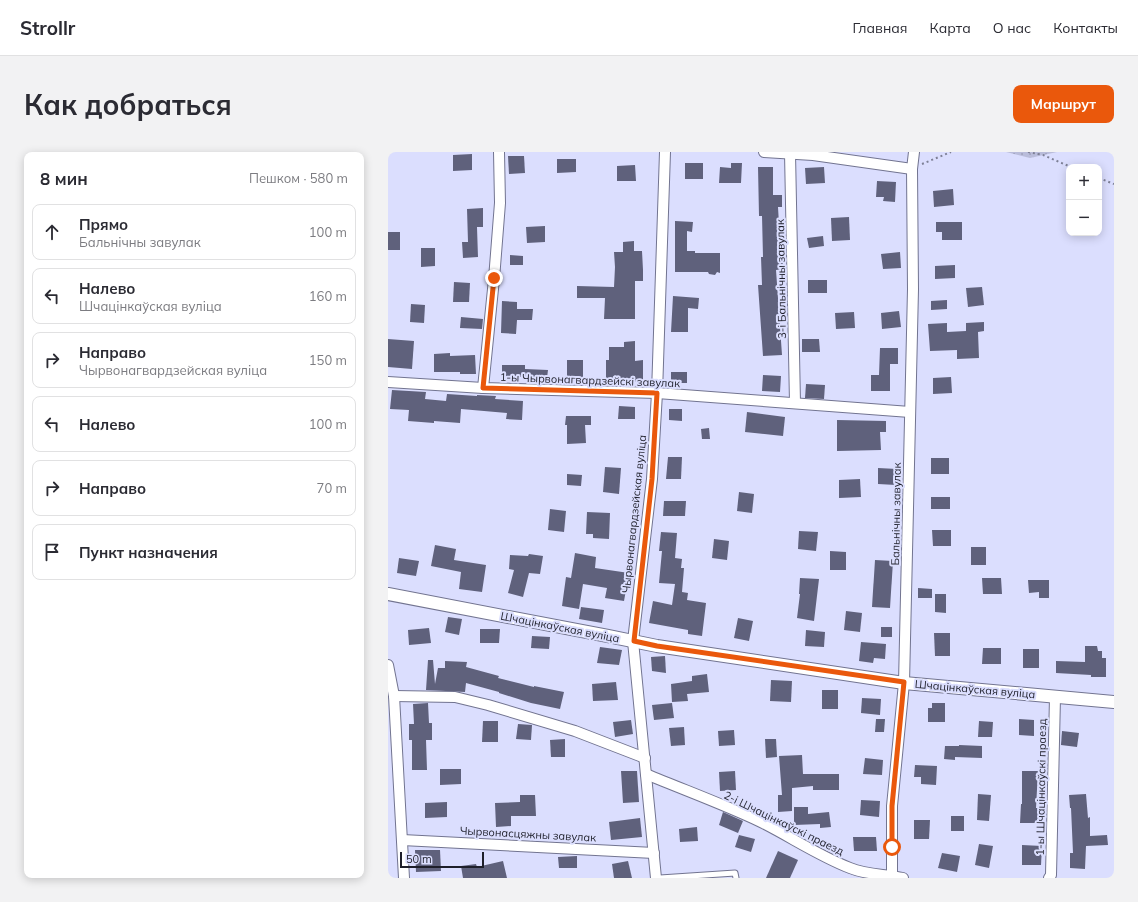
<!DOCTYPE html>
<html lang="ru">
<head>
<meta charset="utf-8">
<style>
  body { margin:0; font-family:Mulish,sans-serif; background:#f2f2f3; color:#2b2b33 }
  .controls { position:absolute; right:12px; top:12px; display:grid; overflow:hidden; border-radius:8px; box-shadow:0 2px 10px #0003 }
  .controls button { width:36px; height:36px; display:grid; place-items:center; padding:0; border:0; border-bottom:1px solid #e1e1e2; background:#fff; color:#2b2b33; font:20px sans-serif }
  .scale { position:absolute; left:12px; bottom:10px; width:84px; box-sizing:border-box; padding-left:4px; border:2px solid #1e1f2a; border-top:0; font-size:11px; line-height:14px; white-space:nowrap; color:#1e1f2a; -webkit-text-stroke:3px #dbdefe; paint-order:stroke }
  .stop { position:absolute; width:12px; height:12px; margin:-9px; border:3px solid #ea580c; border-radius:50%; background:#fff }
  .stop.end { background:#ea580c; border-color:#fff; box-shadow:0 1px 4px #0008 }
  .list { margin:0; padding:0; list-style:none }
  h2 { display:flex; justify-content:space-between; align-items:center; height:52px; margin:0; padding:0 16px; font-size:17px }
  h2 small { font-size:13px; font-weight:400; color:#7c7c81 }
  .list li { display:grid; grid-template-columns:26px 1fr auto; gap:12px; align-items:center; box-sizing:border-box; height:56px; margin:0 8px 8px; padding:0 8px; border:1px solid #e1e1e2; border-radius:8px }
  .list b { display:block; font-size:15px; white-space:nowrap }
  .list p { margin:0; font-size:13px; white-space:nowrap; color:#7c7c81 }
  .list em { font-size:13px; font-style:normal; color:#7c7c81 }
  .icon { flex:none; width:22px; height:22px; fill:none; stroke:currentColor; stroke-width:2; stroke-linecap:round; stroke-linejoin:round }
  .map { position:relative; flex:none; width:726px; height:726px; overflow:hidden; border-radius:8px }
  header { display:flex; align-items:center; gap:24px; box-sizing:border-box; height:56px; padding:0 20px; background:#fff; border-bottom:1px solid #e1e1e2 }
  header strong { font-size:19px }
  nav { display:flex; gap:22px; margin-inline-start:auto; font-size:14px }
  .intro { display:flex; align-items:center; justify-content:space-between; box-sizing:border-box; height:96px; padding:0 24px }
  h1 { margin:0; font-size:28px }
  .button { padding:10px 18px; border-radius:8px; background:#ea580c; color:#fff; font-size:14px; font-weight:700 }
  main { display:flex; gap:24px; padding:0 24px }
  aside { flex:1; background:#fff; border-radius:8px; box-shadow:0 2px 10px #0003 }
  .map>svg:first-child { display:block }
  .grass { fill:url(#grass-dots) }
  .building { fill:#5f617c }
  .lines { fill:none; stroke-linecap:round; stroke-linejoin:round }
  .service-casing { stroke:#727490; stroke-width:7 }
  .minor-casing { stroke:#727490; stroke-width:12 }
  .tertiary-casing { stroke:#727490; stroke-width:14 }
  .path { stroke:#7e8096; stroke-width:2; stroke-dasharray:2 3; stroke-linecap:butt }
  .service { stroke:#fff; stroke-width:5 }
  .minor { stroke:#fff; stroke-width:10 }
  .tertiary { stroke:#fff; stroke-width:12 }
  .route { stroke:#ea580c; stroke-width:5 }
  .labels { text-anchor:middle; stroke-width:4; stroke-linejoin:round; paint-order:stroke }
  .street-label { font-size:11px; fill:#1e1f2a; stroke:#dbdefe }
</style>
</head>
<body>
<header>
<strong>Strollr</strong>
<nav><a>Главная</a><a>Карта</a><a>О нас</a><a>Контакты</a></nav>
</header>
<div class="intro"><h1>Как добраться</h1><a class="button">Маршрут</a></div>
<main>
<aside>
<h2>8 мин<small>Пешком · 580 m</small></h2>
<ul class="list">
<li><svg class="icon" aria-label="ahead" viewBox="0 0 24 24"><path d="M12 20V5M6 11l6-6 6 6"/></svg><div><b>Прямо</b><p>Бальнічны завулак</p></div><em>100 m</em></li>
<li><svg class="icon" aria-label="left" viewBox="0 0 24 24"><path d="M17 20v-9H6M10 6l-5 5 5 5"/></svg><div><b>Налево</b><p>Шчацінкаўская вуліца</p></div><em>160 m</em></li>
<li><svg class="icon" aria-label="right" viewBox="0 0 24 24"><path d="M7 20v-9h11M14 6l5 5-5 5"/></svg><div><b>Направо</b><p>Чырвонагвардзейская вуліца</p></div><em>150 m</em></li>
<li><svg class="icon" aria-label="left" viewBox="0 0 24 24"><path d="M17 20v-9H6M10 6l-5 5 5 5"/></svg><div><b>Налево</b></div><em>100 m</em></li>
<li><svg class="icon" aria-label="right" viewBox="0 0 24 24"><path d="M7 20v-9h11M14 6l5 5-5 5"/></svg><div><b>Направо</b></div><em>70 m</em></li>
<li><svg class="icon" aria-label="arrive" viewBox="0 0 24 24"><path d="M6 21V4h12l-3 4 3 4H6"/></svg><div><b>Пункт назначения</b></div></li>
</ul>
</aside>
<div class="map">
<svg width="726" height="726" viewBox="0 0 726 726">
  <defs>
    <pattern id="grass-dots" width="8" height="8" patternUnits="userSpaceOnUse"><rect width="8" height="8" fill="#b9bcda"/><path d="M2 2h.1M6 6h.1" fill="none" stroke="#9fa1bb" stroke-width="1.8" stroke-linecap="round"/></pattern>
  </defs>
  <rect width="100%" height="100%" fill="#dbdefe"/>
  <path class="grass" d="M618,0H669L642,6Z"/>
  <g class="building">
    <path d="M84,2V18L65,19V3Z"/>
    <path d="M120,4H136L137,21L121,22Z"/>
    <path d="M169,7H188V20L169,21Z"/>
    <rect x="297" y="11" width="18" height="16"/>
    <path d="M343,11H354L353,31H331L332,15L343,16Z"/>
    <path d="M247,13L248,29H229V14Z"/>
    <path d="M370,15H385V43H394V55H390L391,72L393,104H395V117L388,118L394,203L375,204L370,133H374L373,105H375L374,64H371Z"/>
    <path d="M436,15L437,31L418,32L417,16Z"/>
    <path d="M489,29L508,30L507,50L495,49L496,45H488Z"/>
    <path d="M565,37L566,53L546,55L545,39Z"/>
    <path d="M95,56V75H89L90,105L75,106L74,90H80L79,57Z"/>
    <path d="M461,65L462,88L444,89L443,66Z"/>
    <path d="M287,69L305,70L304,80L299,79V99H307V101H332V121L329,120L327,123L321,122L320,120H287Z"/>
    <path d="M548,70H574V88H554V80H548Z"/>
    <path d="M157,74V90L139,91L138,75Z"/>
    <rect x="0" y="80" width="12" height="18"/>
    <path d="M435,84L436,94L421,96L419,86Z"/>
    <path d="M246,89V99H254L255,118V129H247V167H216L217,146H189V134L226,135L227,115L226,100H235V90Z"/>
    <path d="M33,96H47V114L33,115Z"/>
    <path d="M512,100L513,116L495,117L493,102Z"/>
    <path d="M122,103L135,104V113H122Z"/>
    <path d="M567,113V126L547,127V114Z"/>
    <rect x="420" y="128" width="19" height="13"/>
    <path d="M66,130L82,131L81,150H65Z"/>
    <path d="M594,135L596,153L580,155L578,136Z"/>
    <path d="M285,144L311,146L310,157L300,156V180H283Z"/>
    <path d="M559,148V157L543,158V149Z"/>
    <path d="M114,149L129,150V157H145L144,168H129L128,182L113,181Z"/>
    <path d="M23,152L37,153L36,171L22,170Z"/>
    <path d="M511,159L513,175L494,177L493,161Z"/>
    <path d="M466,160L467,176L448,177L447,161Z"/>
    <path d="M73,165L95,167L94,177L72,176Z"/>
    <path d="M596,170V179L590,180L591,206L569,207V198L542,199L540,172L559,171V180L578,179V171Z"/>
    <path d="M0,187L26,189L24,217L0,215Z"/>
    <path d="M414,187H431L432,200H414Z"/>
    <path d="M247,189V209L255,208V229L218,231V208H221V195H236V190Z"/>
    <path d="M492,196H510V212H502V239H483V223H491Z"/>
    <path d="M62,201V204L87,203L88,222H72V220H46V202Z"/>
    <rect x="179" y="208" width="16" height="19"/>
    <path d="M114,213H137V217L160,218L159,226L146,225V227H134V225L114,224Z"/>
    <rect x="283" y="220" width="16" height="11"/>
    <path d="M375,223L393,224L392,240L374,239Z"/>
    <path d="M563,225L564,241L545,242V226Z"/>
    <path d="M418,232L437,233L436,247L417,246Z"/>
    <path d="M4,238L38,240L37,247L58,249L59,242L89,244V243L108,244L107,247L135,249L134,268L118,267L119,261L73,257L72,271L46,269V271L20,269L21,258L2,257Z"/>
    <path d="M231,254L247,255V267H230Z"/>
    <path d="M281,257H294V269L281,268Z"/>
    <path d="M359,260L397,265L395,284L357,280Z"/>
    <path d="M178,264H203V273H197L198,291L179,292V273H177Z"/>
    <path d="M449,268L498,269V280H492L493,298L449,299Z"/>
    <path d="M321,276L322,287H314L313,277Z"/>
    <path d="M280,305H294L293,327H278Z"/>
    <rect x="543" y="306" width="18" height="16"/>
    <path d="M217,315L233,316L231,342L215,340Z"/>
    <path d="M490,316L509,317L508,333L490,332Z"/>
    <path d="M179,322L194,323L193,334L179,333Z"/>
    <path d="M472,327L473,345L451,346V328Z"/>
    <path d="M351,340L366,342L364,361L349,359Z"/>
    <rect x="543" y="345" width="19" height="12"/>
    <path d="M276,349H298L297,364H275Z"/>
    <path d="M162,357L178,359L176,380L160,378Z"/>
    <path d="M199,360L222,361L221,387L205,386V382H198Z"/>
    <path d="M544,378H563V394H545Z"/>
    <path d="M411,379L430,380L428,399L410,397Z"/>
    <path d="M273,380L289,381L287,406L294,407L293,416H296L294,440L300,441L299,448L318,451L314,484L300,482V478L261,471L265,449L284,453L287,432L271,431L274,399H271Z"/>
    <path d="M326,387L341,389L339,408L324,406Z"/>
    <path d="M47,393L68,397L66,408L98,413L94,440L71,437L73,420L43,414Z"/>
    <rect x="583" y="395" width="15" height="18"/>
    <path d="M442,399L458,400V418H442Z"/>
    <path d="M187,401L208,405L207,416L241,421L236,449L217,446L219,436L195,432L191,457L174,454L178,425L183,426Z"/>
    <path d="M141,402L155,404L152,422L141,421L135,445L120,441L126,418L121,417L122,403L140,404Z"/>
    <path d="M11,406L31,409L28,424L9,421Z"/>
    <path d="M487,408L505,409L502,456L484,455Z"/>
    <path d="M412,426L431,427L426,469L409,466L412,442H411Z"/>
    <path d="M594,426H613L614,442H595Z"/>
    <path d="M640,428H661V446H651V440L641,441Z"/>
    <path d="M530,436L544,437V446H530Z"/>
    <path d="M547,442H558V461L547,460Z"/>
    <path d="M193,455L216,458L214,471L191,467Z"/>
    <path d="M458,459L474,461L472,480L456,478Z"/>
    <path d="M60,465L74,467L71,483L57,480Z"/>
    <path d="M350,466L365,469L361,489L346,486Z"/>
    <rect x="493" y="475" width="11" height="10"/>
    <path d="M41,476L43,491L21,493L20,478Z"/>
    <path d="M92,477H112L111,491H92Z"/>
    <path d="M418,478L437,480L436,495L417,494Z"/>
    <path d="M546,481H562V504H547Z"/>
    <path d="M144,484L162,485L161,497L143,496Z"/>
    <path d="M473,490L498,492L497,507L486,506L485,511L471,509Z"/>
    <path d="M697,494H709L710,499H714V506H718V525H703V523L668,521V509L697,510Z"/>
    <path d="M212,495L234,498L231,513L209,511Z"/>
    <path d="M595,496H613V512H594Z"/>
    <rect x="635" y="497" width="16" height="19"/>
    <path d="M277,504L278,521L264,519L263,505Z"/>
    <path d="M40,508H45L47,532L50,516H57V509L79,510L78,515L111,524L110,526L146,535V534L176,540L172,557L143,551L111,541V540L78,531L77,540L38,538Z"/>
    <path d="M319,522L321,540L299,542L300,549L284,550L283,532L304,529V524Z"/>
    <path d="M383,528L404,529L403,550L382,549Z"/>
    <path d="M228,530L230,548L205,549L204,532Z"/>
    <rect x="434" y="538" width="16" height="19"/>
    <path d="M474,546L493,547L492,563L473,561Z"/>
    <path d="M40,551L41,571H44V588H38L39,618H24V588H21V572H26L25,552Z"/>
    <path d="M284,551L286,566L266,568L264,553Z"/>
    <path d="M544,551H557V570H540V556H544Z"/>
    <path d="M488,567H497L496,580H487Z"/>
    <path d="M631,567L646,568V584L631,583Z"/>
    <path d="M243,568L245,582L227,585L225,570Z"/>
    <path d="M95,569H110V590H94Z"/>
    <path d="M591,569L605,570L604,585H590Z"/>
    <path d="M130,572L144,573L143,588L128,587Z"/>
    <path d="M296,575L297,593L283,594L281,576Z"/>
    <path d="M346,578L347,593L331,594L330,579Z"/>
    <path d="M674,579L691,581L689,595L673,593Z"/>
    <path d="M177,587V605H163L162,588Z"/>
    <path d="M377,587H388L389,605L378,606Z"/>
    <path d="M571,593L594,594V606L567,605V608L556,607L557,594H571Z"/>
    <path d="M414,603L415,622H451V638H425V634L404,636V659L390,660V643H394L391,604Z"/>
    <path d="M477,606L495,608L494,623L475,622Z"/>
    <path d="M527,613L549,614L548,633L533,632V625H526Z"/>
    <path d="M52,617H73V632L52,633Z"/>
    <path d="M233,619H249L251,650L235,651Z"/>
    <path d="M347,619L348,638L332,639L331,620Z"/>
    <path d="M634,619H650L648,656H653V667H649V671H632L633,652H634Z"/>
    <path d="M590,642L603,643L601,669L589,668Z"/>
    <path d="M698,642L700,666L702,665V684L719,683L720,693L698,694L697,717L682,716V701H685L683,656H682L681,643Z"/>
    <path d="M132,643H147L148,664H123V674L108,675L107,651L132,650Z"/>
    <path d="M473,648L492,649L491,665L472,663Z"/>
    <path d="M59,650V665L37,666V651Z"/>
    <path d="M406,655H420V662L441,660L443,675L432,676V672L406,673Z"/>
    <path d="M335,660L355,669L350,681L331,673Z"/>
    <rect x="563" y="664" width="13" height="15"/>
    <path d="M252,666L254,685L223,688L221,670Z"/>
    <path d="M526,668H542L541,687H526Z"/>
    <path d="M309,675L310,689L292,690L291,677Z"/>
    <path d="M351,683L367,687L363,700L347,695Z"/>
    <path d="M465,685H488L489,699H466Z"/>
    <path d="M591,692L605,694L601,716L587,713Z"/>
    <path d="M634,693L654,694L653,713H634Z"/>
    <path d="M27,698H52L53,719L28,720Z"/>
    <path d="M390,699L410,708L402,726H378Z"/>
    <path d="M554,701L572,704L569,720L550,716Z"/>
    <path d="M189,704V716H171L170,705Z"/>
    <path d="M115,709L119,726H75L73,714L88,712L89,715Z"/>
    <path d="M240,709L244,726H226L224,712Z"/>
  </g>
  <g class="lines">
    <defs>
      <path id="service" d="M272,726L347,721L348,726"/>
      <g id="minor">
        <path d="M376,0L425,3L524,17"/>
        <path d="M402,1L407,251"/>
        <path d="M0,230L95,236L269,241L522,260"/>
        <path d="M95,236L106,127L112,51L111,0"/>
        <path d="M0,513L6,544L16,726"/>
        <path d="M6,544L67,545L100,553L187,579L257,606"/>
        <path d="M258,622C296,638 335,652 373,670C403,685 431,704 462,716C479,723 497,722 515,726"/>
        <path d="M14,688L266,701"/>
        <path d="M504,723V654L516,531L525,137L524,17L526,0"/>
        <path d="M268,726L245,489L264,327L269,241L277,0"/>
        <path d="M661,726L663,723L667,545"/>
      </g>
      <path id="tertiary" d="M0,442L220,484L269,494L516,531L726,550"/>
    </defs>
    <use href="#service" class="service-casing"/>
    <use href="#minor" class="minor-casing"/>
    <use href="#tertiary" class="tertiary-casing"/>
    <g class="path">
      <path d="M640,0L655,3L683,15"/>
      <path d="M534,12L563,0"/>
      <path d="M711,26L726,32"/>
    </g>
    <use href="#service" class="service"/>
    <use href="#minor" class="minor"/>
    <use href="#tertiary" class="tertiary"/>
  </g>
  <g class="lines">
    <path class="route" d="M106,126L95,236L269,241L264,327L246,489L269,494L516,530L504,654V695"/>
  </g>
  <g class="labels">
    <g class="street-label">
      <text transform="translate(393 127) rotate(-91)" y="4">3-і Бальнічны завулак</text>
      <text transform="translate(202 228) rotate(2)" y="4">1-ы Чырвонагвардзейскі завулак</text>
      <text transform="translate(246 362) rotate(-84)" y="4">Чырвонагвардзейская вуліца</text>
      <text transform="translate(508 362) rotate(-89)" y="4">Бальнічны завулак</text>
      <text transform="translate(172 475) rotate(11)" y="4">Шчацінкаўская вуліца</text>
      <text transform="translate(587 537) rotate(5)" y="4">Шчацінкаўская вуліца</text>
      <text transform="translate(653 635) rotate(-89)" y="4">1-ы Шчацінкаўскі праезд</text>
      <text transform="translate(396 671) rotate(26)" y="4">2-і Шчацінкаўскі праезд</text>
      <text transform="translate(140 682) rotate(3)" y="4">Чырвонасцяжны завулак</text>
    </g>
  </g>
</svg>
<div class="controls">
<button>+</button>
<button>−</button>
</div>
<div class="scale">50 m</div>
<div class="stop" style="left:504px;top:695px"></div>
<div class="stop end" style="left:106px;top:126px"></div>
</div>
</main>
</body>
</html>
